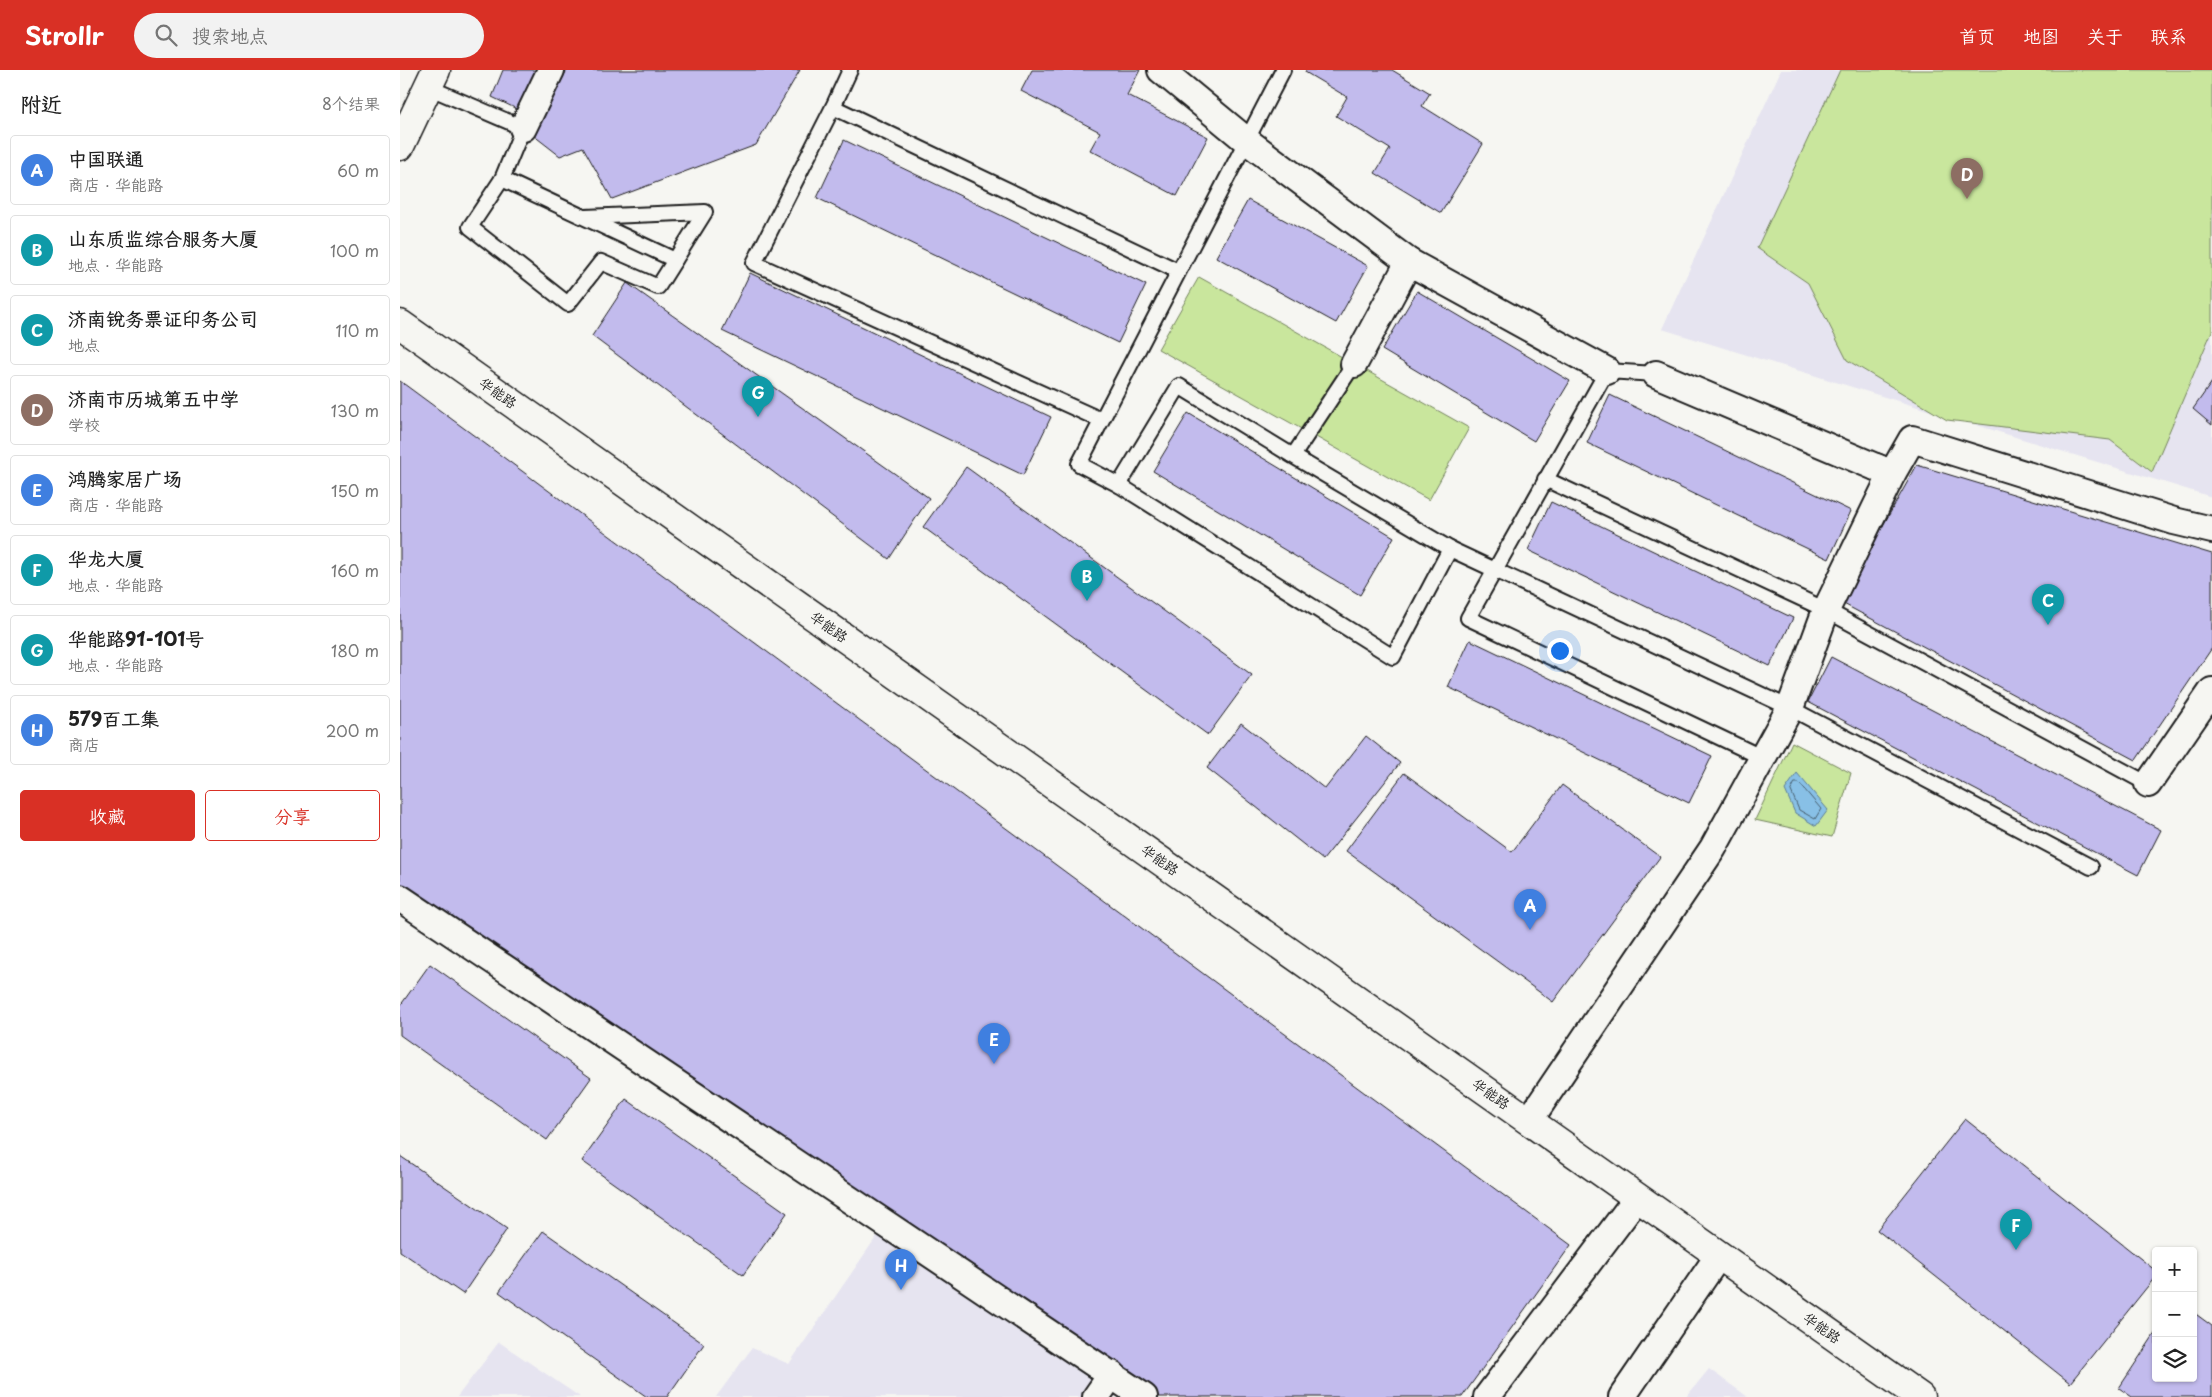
<!DOCTYPE html>
<html lang="zh">
<head>
<meta charset="utf-8">
<style>
  body { margin:0; font-family:"Playpen Sans","LXGW WenKai TC",sans-serif; background:#f2f2f2; color:#222 }
  .controls { position:absolute; right:15px; bottom:15px; display:grid; overflow:hidden; border-radius:5px; box-shadow:0 1px 4px #0004 }
  .controls button { width:45px; height:45px; display:grid; place-items:center; padding:0; border:0; border-bottom:1px solid #e0e0e0; background:#fff; color:#222; font:25px sans-serif }
  .you { position:absolute; left:1159px; top:580px; width:18px; height:18px; margin:-12px; border:4px solid #fff; border-radius:50%; background:#1a73e8; box-shadow:0 0 0 8px #1a73e833 }
  .badge { display:grid; place-items:center; width:32px; height:32px; border-radius:50%; background:#d93025; color:#fff; font-size:16px; font-weight:700 }
  .pin { position:absolute; translate:-50% -41px; filter:drop-shadow(0 1px 2px #0008) }
  .pin::after { content:''; position:absolute; top:26px; width:18px; height:15px; background:inherit; clip-path:polygon(0 0,100% 0,50% 100%) }
  .list { margin:0; padding:0; list-style:none }
  h2 { display:flex; justify-content:space-between; align-items:center; height:65px; margin:0; padding:0 20px; font-size:21px }
  h2 small { font-size:16px; font-weight:400; color:#767676 }
  .list li { display:grid; grid-template-columns:32px 1fr auto; gap:15px; align-items:center; box-sizing:border-box; height:70px; margin:0 10px 10px; padding:0 10px; border:1px solid #e0e0e0; border-radius:5px }
  .list b { display:block; font-size:19px; white-space:nowrap }
  .list p { margin:0; font-size:16px; white-space:nowrap; color:#767676 }
  .list em { font-size:16px; font-style:normal; color:#767676 }
  .actions { display:flex; gap:10px; padding:15px 20px }
  .actions a { flex:1; padding:11px 0; border:1px solid #d93025; border-radius:5px; text-align:center; font-size:18px; color:#d93025 }
  .actions .main { background:#d93025; color:#fff }
  .icon { flex:none; width:28px; height:28px; fill:none; stroke:currentColor; stroke-width:2; stroke-linecap:round; stroke-linejoin:round }
  .map { position:relative; flex:none; width:1812px; height:1327px; overflow:hidden }
  header { display:flex; align-items:center; gap:30px; box-sizing:border-box; height:70px; padding:0 25px; background:#d93025; color:#fff }
  header strong { font-size:24px }
  nav { display:flex; gap:28px; margin-inline-start:auto; font-size:18px }
  .search { width:350px; height:45px; background:#f2f2f2; display:flex; align-items:center; gap:12px; box-sizing:border-box; padding:0 18px; border-radius:28px; color:#767676; font-size:19px }
  main { display:flex }
  aside { flex:1; background:#fff }
  .map>svg:first-child { display:block }
  .built { fill:#e6e4f0 }
  .green { fill:#c9e69d; stroke:#72815c }
  .water { fill:#88c0e6; stroke:#5d7e95 }
  .lines { fill:none; stroke-linecap:round; stroke-linejoin:round }
  .shore { stroke:#475e6d; stroke-width:1 }
  .building { fill:#c2bbed; stroke:#1c1c1c }
  .service-casing { stroke:#1c1c1c; stroke-width:18 }
  .minor-casing { stroke:#1c1c1c; stroke-width:30 }
  .tertiary-casing { stroke:#1c1c1c; stroke-width:31 }
  .secondary-casing { stroke:#1c1c1c; stroke-width:31 }
  .service { stroke:#f6f6f2; stroke-width:14 }
  .minor { stroke:#f6f6f2; stroke-width:26 }
  .tertiary { stroke:#f6f6f2; stroke-width:28 }
  .secondary { stroke:#f6f6f2; stroke-width:28 }
  .labels { text-anchor:middle; stroke-width:4.5; stroke-linejoin:round; paint-order:stroke }
  .street-label { font-size:14px; fill:#1c1c1c; stroke:#f6f6f2 }
</style>
</head>
<body>
<header>
<strong>Strollr</strong>
<div class="search"><svg class="icon" aria-label="search" viewBox="0 0 24 24"><circle cx="10" cy="10" r="6"/><path d="M15 15l6 6"/></svg>搜索地点</div>
<nav><a>首页</a><a>地图</a><a>关于</a><a>联系</a></nav>
</header>
<main>
<aside>
<h2>附近<small>8个结果</small></h2>
<ul class="list">
<li><span class="badge" style="background:#3f7fe0">A</span><div><b>中国联通</b><p>商店 · 华能路</p></div><em>60 m</em></li>
<li><span class="badge" style="background:#0f9aa8">B</span><div><b>山东质监综合服务大厦</b><p>地点 · 华能路</p></div><em>100 m</em></li>
<li><span class="badge" style="background:#0f9aa8">C</span><div><b>济南锐务票证印务公司</b><p>地点</p></div><em>110 m</em></li>
<li><span class="badge" style="background:#8d6e63">D</span><div><b>济南市历城第五中学</b><p>学校</p></div><em>130 m</em></li>
<li><span class="badge" style="background:#3f7fe0">E</span><div><b>鸿腾家居广场</b><p>商店 · 华能路</p></div><em>150 m</em></li>
<li><span class="badge" style="background:#0f9aa8">F</span><div><b>华龙大厦</b><p>地点 · 华能路</p></div><em>160 m</em></li>
<li><span class="badge" style="background:#0f9aa8">G</span><div><b>华能路91-101号</b><p>地点 · 华能路</p></div><em>180 m</em></li>
<li><span class="badge" style="background:#3f7fe0">H</span><div><b>579百工集</b><p>商店</p></div><em>200 m</em></li>
</ul>
<div class="actions"><a class="main">收藏</a><a>分享</a></div>
</aside>
<div class="map">
<svg width="1812" height="1327" viewBox="0 0 1812 1327">
  <rect width="100%" height="100%" fill="#f6f6f2"/>
  <filter id="ink" filterUnits="userSpaceOnUse"><feTurbulence type="fractalNoise" baseFrequency=".02" numOctaves="2"/><feDisplacementMap in="SourceGraphic" scale="10" xChannelSelector="R" yChannelSelector="G"/><feConvolveMatrix kernelMatrix="1 2 1 2 8 2 1 2 1" color-interpolation-filters="sRGB"/></filter>
  <g filter="url(#ink)">
    <g class="built">
      <path d="M1381,0H1812V427L1262,259Z"/>
      <path d="M479,1163L722,1327H316L352,1278L389,1294Z"/>
      <path d="M99,1272L180,1327H57Z"/>
      <path d="M1309,1299L1348,1327H1286Z"/>
    </g>
    <g class="green">
      <path d="M1440,0H1812V261L1752,402L1710,370L1547,350L1447,290L1408,213L1357,178Z"/>
      <path d="M799,207L1069,358L1029,430L758,279Z"/>
      <path d="M1392,672L1451,703L1432,767L1355,750Z"/>
    </g>
    <path class="water" d="M1397,703L1428,740L1416,756L1395,743L1385,720Z"/>
    <g class="lines">
      <path class="shore" d="M1395,713H1399L1421,739L1415,749L1399,740L1391,721Z"/>
    </g>
    <g class="building">
      <path d="M103,0H139L121,41L92,27Z"/>
      <path d="M167,0H400L356,75L212,129L183,77L160,86L133,65Z"/>
      <path d="M632,0H740L727,25L808,67L777,126L690,80L700,62L621,21Z"/>
      <path d="M906,0H992L1030,23L1022,36L1083,74L1041,143L975,103L990,79L936,46L947,27L905,2Z"/>
      <path d="M444,70L746,215L718,273L417,128Z"/>
      <path d="M848,130L968,196L936,253L816,187Z"/>
      <path d="M350,203L651,347L623,405L322,261Z"/>
      <path d="M227,213L529,428L489,489L192,266Z"/>
      <path d="M1017,221L1170,311L1134,371L982,280Z"/>
      <path d="M0,311L1171,1175L1062,1327H745L0,813Z"/>
      <path d="M1812,312V355L1793,339Z"/>
      <path d="M1210,325L1451,441L1429,489L1187,373Z"/>
      <path d="M788,343L994,467L960,525L753,401Z"/>
      <path d="M1517,395L1812,484V578L1736,690L1440,532Z"/>
      <path d="M566,397L852,605L808,665L523,457Z"/>
      <path d="M1151,432L1393,548L1370,596L1128,480Z"/>
      <path d="M1070,570L1312,686L1289,733L1048,617Z"/>
      <path d="M1431,587L1761,760L1738,805L1408,632Z"/>
      <path d="M841,653L925,719L966,666L1000,693L923,790L807,698Z"/>
      <path d="M1004,703L1112,782L1162,715L1260,787L1153,932L946,781Z"/>
      <path d="M30,894L191,1008L147,1070L0,965V936Z"/>
      <path d="M226,1029L387,1143L343,1205L182,1091Z"/>
      <path d="M1565,1049L1756,1201V1206L1670,1313L1477,1160Z"/>
      <path d="M0,1086L107,1159L63,1224L0,1181Z"/>
      <path d="M143,1161L304,1274L267,1327H247L99,1222Z"/>
      <path d="M1793,1242L1812,1256V1327H1732L1719,1318L1756,1262V1308H1793Z"/>
    </g>
    <g class="lines">
      <defs>
        <g id="service">
          <path d="M450,0L433,37L778,201"/>
          <path d="M28,17L123,58L102,109L275,190L305,142L185,147"/>
          <path d="M433,37L354,193L701,350"/>
          <path d="M102,109L70,157L168,234L201,192L258,217L275,190"/>
          <path d="M1256,304L1207,301L1068,548L1363,688"/>
          <path d="M893,386L779,316L719,415L993,587L1050,479L893,386L954,294"/>
          <path d="M1145,409L1426,540L1748,714"/>
          <path d="M719,415L679,394L883,0"/>
          <path d="M1050,479L1390,638L1691,797"/>
        </g>
        <g id="minor">
          <path d="M761,0L847,71L1009,192L1207,301"/>
          <path d="M123,58L151,0"/>
          <path d="M954,294L1009,192"/>
          <path d="M1476,397L1492,404L1512,369L1774,451L1812,460"/>
          <path d="M1748,714L1812,621"/>
          <path d="M0,828L744,1327"/>
          <path d="M1129,1051L1313,778L1390,638L1426,540L1492,404L1256,304"/>
          <path d="M696,1327L712,1304"/>
          <path d="M1087,1327L1237,1128"/>
          <path d="M1222,1327L1319,1185"/>
        </g>
        <path id="tertiary" d="M0,254L1520,1327"/>
        <path id="secondary" d="M0,76L36,0"/>
      </defs>
      <use href="#service" class="service-casing"/>
      <use href="#minor" class="minor-casing"/>
      <use href="#tertiary" class="tertiary-casing"/>
      <use href="#secondary" class="secondary-casing"/>
      <use href="#service" class="service"/>
      <use href="#minor" class="minor"/>
      <use href="#tertiary" class="tertiary"/>
      <use href="#secondary" class="secondary"/>
    </g>
  </g>
  <g class="labels">
    <g class="street-label">
      <text transform="translate(98 323) rotate(35)" y="5">华能路</text>
      <text transform="translate(429 557) rotate(35)" y="5">华能路</text>
      <text transform="translate(760 790) rotate(35)" y="5">华能路</text>
      <text transform="translate(1091 1024) rotate(35)" y="5">华能路</text>
      <text transform="translate(1422 1258) rotate(35)" y="5">华能路</text>
    </g>
  </g>
</svg>
<div class="controls">
<button>+</button>
<button>−</button>
<button><svg class="icon" aria-label="layers" viewBox="0 0 24 24"><path d="M12 4l9 5-9 5-9-5zM3 14l9 5 9-5"/></svg></button>
</div>
<div class="you"></div>
<div class="pin badge" style="left:1130px;top:860px;background:#3f7fe0">A</div>
<div class="pin badge" style="left:687px;top:531px;background:#0f9aa8">B</div>
<div class="pin badge" style="left:1648px;top:555px;background:#0f9aa8">C</div>
<div class="pin badge" style="left:1567px;top:129px;background:#8d6e63">D</div>
<div class="pin badge" style="left:594px;top:994px;background:#3f7fe0">E</div>
<div class="pin badge" style="left:1616px;top:1180px;background:#0f9aa8">F</div>
<div class="pin badge" style="left:358px;top:347px;background:#0f9aa8">G</div>
<div class="pin badge" style="left:501px;top:1220px;background:#3f7fe0">H</div>
</div>
</main>
</body>
</html>
